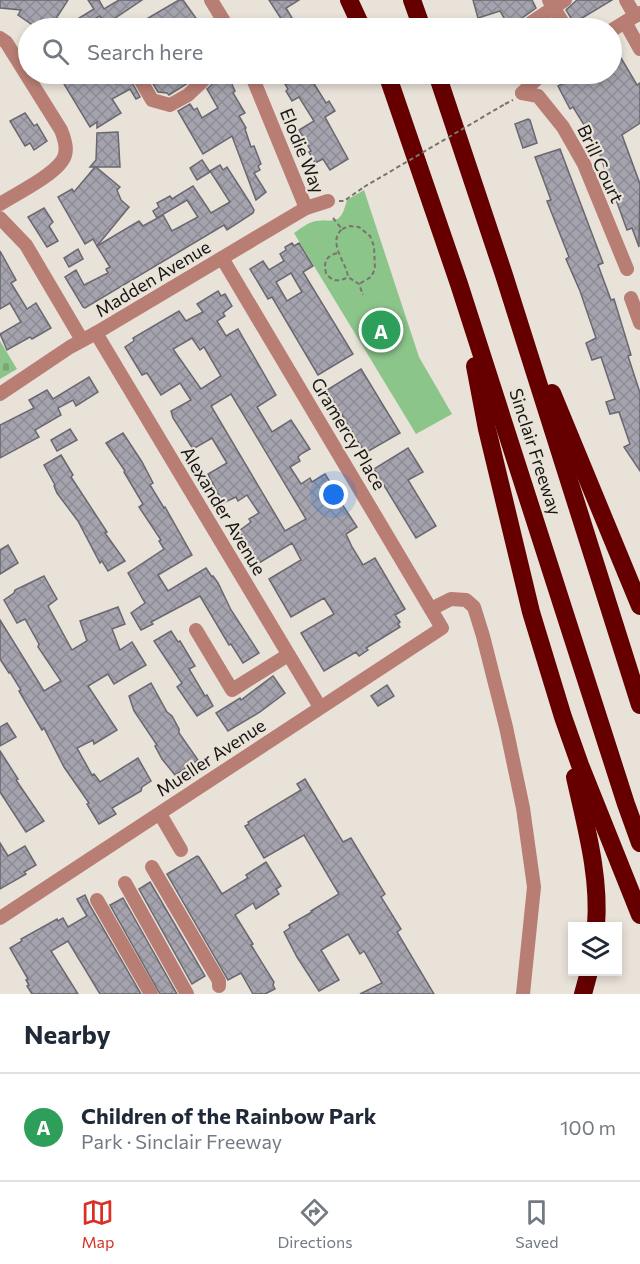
<!DOCTYPE html>
<html lang="en">
<head>
<meta charset="utf-8">
<style>
  body { margin:0; font-family:Commissioner,sans-serif; background:#f2f2f3; color:#1f2937 }
  .controls { position:absolute; right:18px; bottom:18px; display:grid; overflow:hidden; border-radius:0px; box-shadow:0 3px 9px #0003 }
  .controls button { width:54px; height:54px; display:grid; place-items:center; padding:0; border:0; border-bottom:2px solid #e0e1e3; background:#fff; color:#1f2937; font:30px sans-serif }
  .you { position:absolute; left:334px; top:495px; width:21px; height:21px; margin:-15px; border:4px solid #fff; border-radius:50%; background:#1a73e8; box-shadow:0 0 0 9px #1a73e833 }
  .badge { display:grid; place-items:center; width:39px; height:39px; border-radius:50%; background:#d93025; color:#fff; font-size:20px; font-weight:700 }
  .pin { position:absolute; translate:-50% -50%; border:3px solid #fff; box-shadow:0 2px 6px #0006 }
  .list { margin:0; padding:0; list-style:none }
  h2 { display:flex; justify-content:space-between; align-items:center; height:78px; margin:0; padding:0 24px; font-size:26px }
  h2 small { font-size:20px; font-weight:400; color:#747a83 }
  .list li { display:grid; grid-template-columns:39px 1fr auto; gap:18px; align-items:center; box-sizing:border-box; height:108px; padding:0 24px; border-top:2px solid #e0e1e3 }
  .list b { display:block; font-size:22px; white-space:nowrap }
  .list p { margin:0; font-size:20px; white-space:nowrap; color:#747a83 }
  .list em { font-size:20px; font-style:normal; color:#747a83 }
  .icon { flex:none; width:33px; height:33px; fill:none; stroke:currentColor; stroke-width:2; stroke-linecap:round; stroke-linejoin:round }
  .map { position:relative; flex:none; width:640px; height:994px; overflow:hidden }
  .search { position:absolute; background:#fff; box-shadow:0 3px 9px #0003; left:18px; right:18px; top:18px; height:66px; display:flex; align-items:center; gap:15px; box-sizing:border-box; padding:0 21px; border-radius:33px; color:#747a83; font-size:22px }
  .sheet { height:186px; background:#fff }
  nav { display:flex; justify-content:space-around; align-items:center; box-sizing:border-box; height:84px; border-top:2px solid #e0e1e3; background:#fff; font-size:16px; color:#747a83 }
  nav a { display:grid; justify-items:center; gap:3px }
  nav .on { color:#d93025 }
  .map>svg:first-child { display:block }
  .cemetery { fill:url(#cemetery-stones) }
  .park { fill:#8cc58a }
  .building { fill:url(#building-cross-hatch); stroke:#696770; stroke-width:1.5; fill-rule:evenodd }
  .lines { fill:none; stroke-linecap:round; stroke-linejoin:round }
  .path { stroke:#79746e; stroke-width:2; stroke-dasharray:4.5 3; stroke-linecap:butt }
  .minor { stroke:#b87e74; stroke-width:14 }
  .highway { stroke:#600; stroke-width:18 }
  .path-bridge { stroke:#79746e; stroke-width:2; stroke-dasharray:4.5 3; stroke-linecap:butt }
  .labels { text-anchor:middle; stroke-width:4.5; stroke-linejoin:round; paint-order:stroke }
  .street-label { font-size:18px; fill:#171512; stroke:#e9e2d9 }
</style>
</head>
<body>
<div class="map">
<svg width="640" height="994" viewBox="0 0 640 994">
  <defs>
    <pattern id="cemetery-stones" width="16" height="16" patternUnits="userSpaceOnUse" patternTransform="scale(1.5)"><rect width="16" height="16" fill="#8cc58a"/><path d="M2 7V4a2 2 0 0 1 4 0v3zM10 15v-3a2 2 0 0 1 4 0v3z" fill="#78a876"/></pattern>
    <pattern id="building-cross-hatch" width="8" height="8" patternUnits="userSpaceOnUse" patternTransform="scale(1.5)"><rect width="8" height="8" fill="#a5a3ad"/><path d="M0 0l8 8M0 8l8-8" fill="none" stroke="#8d8b94"/></pattern>
  </defs>
  <rect width="100%" height="100%" fill="#e9e2d9"/>
  <path class="cemetery" d="M0,341L17,369L0,379Z"/>
  <path class="park" d="M364,190L419,357L452,414L416,434L294,233C300,229 308,222 316,221C336,219 340,226 347,200Z"/>
  <g class="building">
    <path d="M0,0H68L50,28H37L18,15L21,10L0,8Z"/>
    <path d="M88,0H99L104,9L119,0H142L105,25L100,16L84,24L86,28H63L94,9Z"/>
    <path d="M179,0H183L203,28H131Z"/>
    <path d="M269,0H299L286,8L298,28H287Z"/>
    <path d="M473,0H532L536,8L518,21L514,28H510L500,11L478,18Z"/>
    <path d="M577,0H612L574,23L566,10Z"/>
    <path d="M551,20L556,28H538Z"/>
    <path d="M618,53L637,85L640,83V123L622,135L640,184L639,247L632,228L627,230L596,144L573,107L570,109L558,86L580,74H612V57Z"/>
    <path d="M58,74H110L116,84L129,77L140,97L136,99L130,89L112,99L121,113L97,128V122L90,127Z"/>
    <path d="M147,74H165L168,77L174,74H183L188,83L169,95L167,93L158,92Z"/>
    <path d="M219,74H226L231,82L235,91L233,93L245,113L239,116L246,128L245,129L251,147L254,146L261,164L258,166L260,170L254,173L266,192L256,200L232,136L203,154L178,111L190,104L194,110L197,108L202,118L218,108L207,89L217,80Z"/>
    <path d="M279,74H308L326,103L329,101L335,111L325,117L348,159L330,170L323,159L315,163L309,152L311,151L299,130L314,121L299,97L292,101L286,91L288,89Z"/>
    <path d="M25,113L34,126L37,124L47,141L34,150L30,143L25,146L10,121Z"/>
    <path d="M528,119L530,120L537,143L523,148L515,124Z"/>
    <path d="M118,132L120,167H96L120,187L117,190L121,200L129,207L97,246L93,239L85,244L58,197L72,189L74,192L95,167H90L96,160L97,133Z"/>
    <path d="M560,149L603,263L598,265L611,300L614,299L631,355L628,356L640,393V471L624,447L630,444L619,412L610,414L606,402L615,399L601,357L592,360L586,343L596,338L580,291L566,259L569,257L547,201L551,200L535,157Z"/>
    <path d="M202,160L210,172L197,180L190,168Z"/>
    <path d="M220,165L223,170L227,167L250,203L254,210L253,213L227,230L224,225L85,308L83,307L65,277L76,270L84,285L108,273L106,269L110,267L97,246L139,221L143,226L163,215L172,231L198,217L187,200L157,218L153,211L159,207L157,203L170,196L172,199L193,186L211,213L230,202L210,171Z"/>
    <path d="M44,208L53,222L49,226L58,241L47,247L28,217Z"/>
    <path d="M292,243L294,246L299,243L313,266L303,272L353,354L318,375L272,297L268,299L250,269L263,261L269,270L284,261L280,254L286,250L285,247ZM291,273L302,292L287,301L276,282Z"/>
    <path d="M78,249L83,259L69,267L64,258Z"/>
    <path d="M0,251L16,280L11,283L27,309L36,303L51,328L32,339L30,337L7,350L0,334L21,322L10,303L0,309Z"/>
    <path d="M218,291L221,296L225,294L232,306L223,313L225,316L217,321L226,336L238,329L276,395L257,407L272,432L291,420L310,449L301,454L298,457L300,461L290,467L301,484L310,478L312,482L325,474L332,485L323,491L332,506L340,501L357,527L346,534L352,547L363,565L375,558L405,609L395,615L400,622L398,624L400,627L366,648L368,650L359,656L356,652L324,671L301,633L334,614L324,598L291,617L269,579L301,560L292,543L259,563L239,531L251,522L249,519L259,513L247,495L238,501L236,497L223,503L208,474L227,463L212,438L193,449L173,418L171,411L191,400L180,383L161,395L147,373L142,375L125,347L134,341L133,338L179,311L186,321L203,312L197,304ZM192,338L200,350L204,347L221,376L201,389L173,349ZM231,394L306,519L285,531L211,406Z"/>
    <path d="M361,369L400,433L365,453L327,390Z"/>
    <path d="M89,377L98,392L76,406L73,400L58,408L61,415L35,430L39,437L0,458V425L34,408L29,400L47,390L53,399Z"/>
    <path d="M70,429L77,440L57,451L51,440Z"/>
    <path d="M123,433L142,462L153,483L150,485L164,508L165,507L192,555L158,575L168,591L206,568L212,577L213,576L218,583L231,610L259,653L243,663L231,644L229,645L200,596L151,622L153,624L141,630L131,613L145,603L128,573L164,549L159,541L161,540L139,507L143,504L124,472L125,471L106,443Z"/>
    <path d="M408,448L423,472L408,480L436,526L416,538L374,469Z"/>
    <path d="M61,455L73,475L71,477L107,532L105,533L125,561L108,571L102,561L100,563L78,521L57,493L54,486L55,485L44,465Z"/>
    <path d="M8,545L18,563L0,574V550Z"/>
    <path d="M44,576L57,599L48,606L72,650L87,641L80,621L118,607L125,624L112,629L120,650L132,642L146,665L114,684L108,674L88,686L117,730L94,744L93,740L77,748L92,775L94,774L100,782L138,758L151,781L142,787L141,791L112,808L116,814L99,824L87,804L89,803L64,767L44,728L42,730L19,691L21,690L10,672L9,673L0,659V620L44,691L61,681L38,647L39,644L25,619L17,623L4,600L14,593L15,590Z"/>
    <path d="M171,631L178,642L180,641L195,666L189,669L205,696L207,695L213,706L197,716L177,687L182,683L154,641Z"/>
    <path d="M273,676L285,693L260,712L228,731L216,713L240,698L241,700Z"/>
    <path d="M151,683L167,712L172,716L179,729V733L198,760L175,775L162,759L155,746L157,745L134,711L129,696Z"/>
    <path d="M387,685L394,696L378,706L371,696Z"/>
    <path d="M7,723L16,737L0,746V727Z"/>
    <path d="M0,751L18,779L16,780L44,821L26,832L0,792Z"/>
    <path d="M305,779L343,842L351,838L385,894L381,897L401,929L397,932L434,994H360L382,983L364,951L360,954L348,934L321,950L339,980L319,991L297,957L284,932L290,928L289,925L312,912L311,911L339,894L304,835L264,858L245,826L249,824L248,822L301,790L297,784Z"/>
    <path d="M0,843L8,856L25,846L36,865L24,872L26,874L0,889Z"/>
    <path d="M197,856L199,857L222,894L248,878L246,875L266,862L281,886L276,889L279,894L256,909L253,903L235,915L253,944L251,945L274,982L273,985L275,989L265,994H253L241,973L228,980L167,874Z"/>
    <path d="M150,882L205,976L192,984L139,889Z"/>
    <path d="M85,895L89,904L141,994H100L68,941L51,951L78,994H32L27,986L29,985L26,980L28,979L10,948L22,941L21,939L57,919L58,921L63,918L68,927L87,916L77,899Z"/>
    <path d="M123,898L177,994H160L110,905Z"/>
  </g>
  <g class="lines">
    <g class="path">
      <path d="M505,104L513,100"/>
      <path d="M339,201H344L364,187"/>
      <path d="M333,218L342,229C327,243 346,261 348,277L359,284L363,295"/>
      <path d="M342,229L350,226L359,227L370,236L374,246L375,269L371,277L359,284"/>
      <path d="M337,253C327,256 323,261 326,273C332,282 339,282 348,277"/>
    </g>
    <g class="minor">
      <path d="M211,0L228,28"/>
      <path d="M549,0L566,28"/>
      <path d="M626,0L635,16"/>
      <path d="M625,22L640,49"/>
      <path d="M523,28L565,0"/>
      <path d="M612,30L640,13"/>
      <path d="M0,38L6,42L61,130C65,140 69,152 62,161C52,176 16,194 0,204"/>
      <path d="M137,74L152,100L170,105L188,95L210,74"/>
      <path d="M251,74L306,208"/>
      <path d="M522,93L538,96L563,127L584,164L627,269"/>
      <path d="M522,93L542,74"/>
      <path d="M0,218L26,245L82,340"/>
      <path d="M631,298L640,323"/>
      <path d="M96,333L320,707"/>
      <path d="M0,394L70,347L96,333L306,208L328,201"/>
      <path d="M431,609L451,599L466,600L474,607L483,636L506,727L523,808L534,887L523,994"/>
      <path d="M196,630L232,690L288,655"/>
      <path d="M160,814L181,850"/>
      <path d="M152,867L219,981V986"/>
      <path d="M125,883L187,994"/>
      <path d="M97,900L151,994"/>
      <path d="M0,918L442,628L222,258"/>
    </g>
    <g class="highway">
      <path d="M349,0L362,28"/>
      <path d="M412,0L422,28"/>
      <path d="M387,74L459,284L626,804L640,843"/>
      <path d="M437,74L504,275L640,705"/>
      <path d="M475,366L487,429L531,612L563,717L580,765L640,915"/>
      <path d="M552,393L640,606"/>
      <path d="M575,777C586,827 600,876 596,926"/>
      <path d="M583,994L589,972"/>
    </g>
    <path class="path-bridge" d="M364,187L505,104"/>
  </g>
  <g class="labels">
    <g class="street-label">
      <text transform="translate(302 151) rotate(68)" y="6">Elodie Way</text>
      <text transform="translate(600 164) rotate(65)" y="6">Brill Court</text>
      <text transform="translate(153 279) rotate(-31)" y="6">Madden Avenue</text>
      <text transform="translate(348 434) rotate(59)" y="6">Gramercy Place</text>
      <text transform="translate(535 452) rotate(72)" y="6">Sinclair Freeway</text>
      <text transform="translate(223 511) rotate(59)" y="6">Alexander Avenue</text>
      <text transform="translate(211 758) rotate(-33)" y="6">Mueller Avenue</text>
    </g>
  </g>
</svg>
<div class="controls">
<button><svg class="icon" aria-label="layers" viewBox="0 0 24 24"><path d="M12 4l9 5-9 5-9-5zM3 14l9 5 9-5"/></svg></button>
</div>
<div class="you"></div>
<div class="pin badge" style="left:381px;top:330px;background:#2e9e5b">A</div>
<div class="search"><svg class="icon" aria-label="search" viewBox="0 0 24 24"><circle cx="10" cy="10" r="6"/><path d="M15 15l6 6"/></svg>Search here</div>
</div>
<section class="sheet">
<h2>Nearby<small></small></h2>
<ul class="list">
<li><span class="badge" style="background:#2e9e5b">A</span><div><b>Children of the Rainbow Park</b><p>Park · Sinclair Freeway</p></div><em>100 m</em></li>
</ul>
</section>
<nav>
<a class="on"><svg class="icon" aria-label="map" viewBox="0 0 24 24"><path d="M3 6l6-2 6 2 6-2v14l-6 2-6-2-6 2zM9 4v14M15 6v14"/></svg>Map</a>
<a><svg class="icon" aria-label="directions" viewBox="0 0 24 24"><path d="M12 3l9 9-9 9-9-9zM9 14v-3h6M13 9l2 2-2 2"/></svg>Directions</a>
<a><svg class="icon" aria-label="saved" viewBox="0 0 24 24"><path d="M7 4h10v16l-5-4-5 4z"/></svg>Saved</a>
</nav>
</body>
</html>
